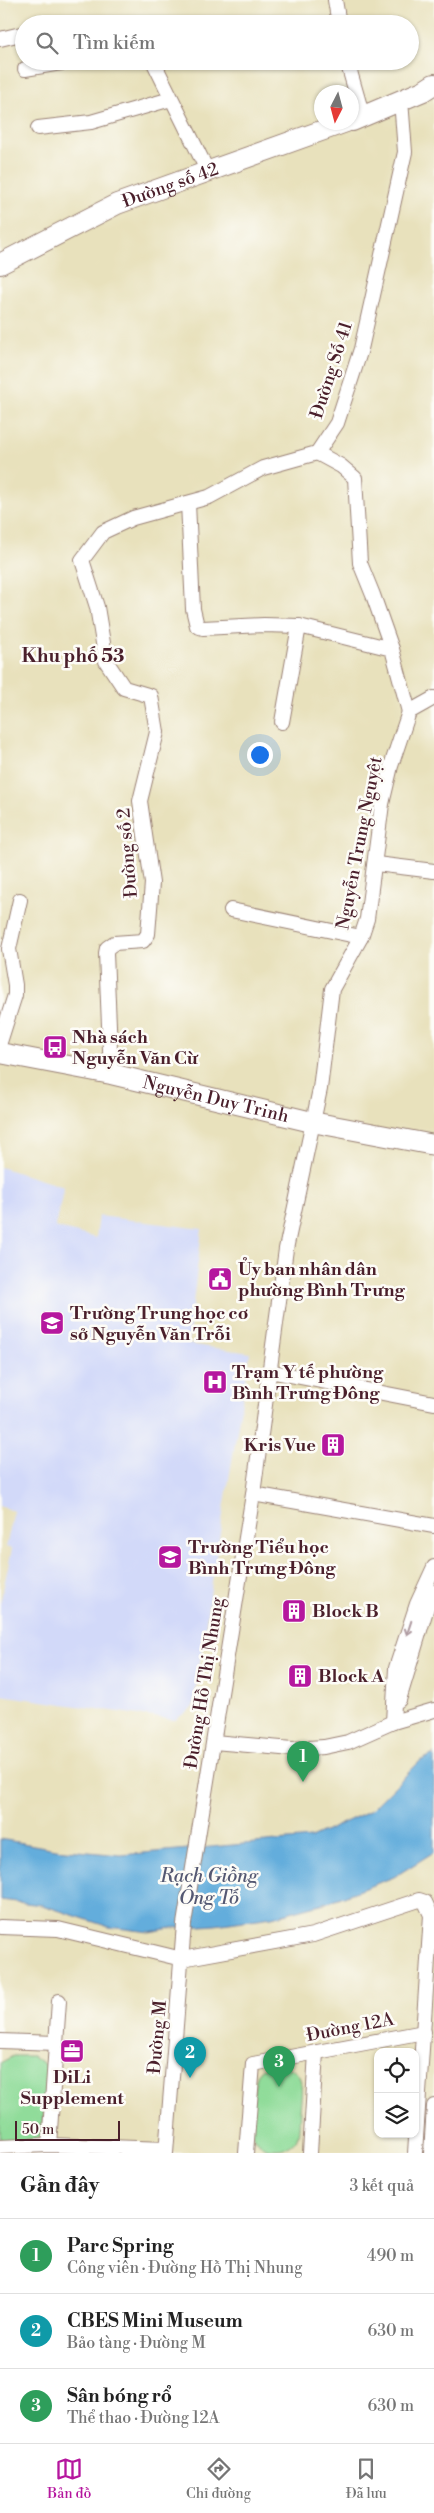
<!DOCTYPE html>
<html lang="vi">
<head>
<meta charset="utf-8">
<style>
  body { margin:0; font-family:"Libre Bodoni",serif; background:#f6f6f6; color:#222 }
  .controls { position:absolute; right:15px; bottom:15px; display:grid; overflow:hidden; border-radius:10px; box-shadow:0 1px 4px #0004 }
  .controls button { width:45px; height:45px; display:grid; place-items:center; padding:0; border:0; border-bottom:1px solid #e0e0e0; background:#fff; color:#222; font:25px sans-serif }
  .compass { position:absolute; left:314px; top:85px; width:45px; height:45px; border-radius:50%; background:#fff; box-shadow:0 1px 4px #0004; rotate:186deg }
  .scale { position:absolute; left:15px; bottom:12px; width:105px; box-sizing:border-box; padding-left:5px; border:2px solid #4a1f2b; border-top:0; font-size:14px; line-height:18px; white-space:nowrap; color:#4a1f2b; -webkit-text-stroke:4px #fdfcf7; paint-order:stroke }
  .you { position:absolute; left:259px; top:754px; width:18px; height:18px; margin:-12px; border:4px solid #fff; border-radius:50%; background:#1a73e8; box-shadow:0 0 0 8px #1a73e833 }
  .badge { display:grid; place-items:center; width:32px; height:32px; border-radius:50%; background:#b5179e; color:#fff; font-size:16px; font-weight:700 }
  .pin { position:absolute; translate:-50% -41px; filter:drop-shadow(0 1px 2px #0008) }
  .pin::after { content:''; position:absolute; top:26px; width:18px; height:15px; background:inherit; clip-path:polygon(0 0,100% 0,50% 100%) }
  .list { margin:0; padding:0; list-style:none }
  h2 { display:flex; justify-content:space-between; align-items:center; height:65px; margin:0; padding:0 20px; font-size:21px }
  h2 small { font-size:16px; font-weight:400; color:#767676 }
  .list li { display:grid; grid-template-columns:32px 1fr auto; gap:15px; align-items:center; box-sizing:border-box; height:75px; padding:0 20px; border-top:1px solid #e0e0e0 }
  .list b { display:block; font-size:19px; white-space:nowrap }
  .list p { margin:0; font-size:16px; white-space:nowrap; color:#767676 }
  .list em { font-size:16px; font-style:normal; color:#767676 }
  .icon { flex:none; width:28px; height:28px; fill:none; stroke:currentColor; stroke-width:2; stroke-linecap:round; stroke-linejoin:round }
  .map { position:relative; flex:none; width:434px; height:2153px; overflow:hidden }
  .search { position:absolute; background:#fff; box-shadow:0 1px 4px #0004; left:15px; right:15px; top:15px; height:55px; display:flex; align-items:center; gap:12px; box-sizing:border-box; padding:0 18px; border-radius:28px; color:#767676; font-size:19px }
  .sheet { height:290px; background:#fff }
  nav { display:flex; justify-content:space-around; align-items:center; box-sizing:border-box; height:70px; border-top:1px solid #e0e0e0; background:#fff; font-size:14px; color:#767676 }
  nav a { display:grid; justify-items:center; gap:2px }
  nav .on { color:#b5179e }
  .map>svg:first-child { display:block }
  .built { fill:#d2d9f9 }
  .green { fill:#90dc9a; stroke:#6d7e62 }
  .water { fill:#64addc; stroke:#576684 }
  .lines { fill:none; stroke-linecap:round; stroke-linejoin:round }
  .street-casing { stroke:#998074; stroke-width:16 }
  .secondary-casing { stroke:#998074; stroke-width:22 }
  .street { stroke:#fff; stroke-width:14 }
  .secondary { stroke:#fff; stroke-width:20 }
  .oneway { stroke:#ae9aa0 }
  .labels { text-anchor:middle; stroke-width:5; stroke-linejoin:round; paint-order:stroke }
  .street-label { font-size:18px; fill:#4a1f2b; stroke:#fdfcf7 }
  .poi-label { font-size:18px; font-weight:bold; fill:#4a1f2b; stroke:#fdfcf7; text-anchor:start }
  .neighbourhood-label { font-size:19px; font-weight:bold; fill:#4a1f2b; stroke:#fdfcf7 }
  .water-label { font-size:19px; font-style:italic; fill:#545872; stroke:#fdfcf7 }
</style>
</head>
<body>
<div class="map">
<svg width="434" height="2153" viewBox="0 0 434 2153">
  <rect width="100%" height="100%" fill="#fdfcf7"/>
  <filter id="ink" filterUnits="userSpaceOnUse"><feTurbulence type="fractalNoise" baseFrequency=".02" numOctaves="2"/><feDisplacementMap in="SourceGraphic" scale="10" xChannelSelector="R" yChannelSelector="G"/><feConvolveMatrix kernelMatrix="1 2 1 2 8 2 1 2 1" color-interpolation-filters="sRGB"/></filter>
  <filter id="wash" filterUnits="userSpaceOnUse"><feTurbulence type="fractalNoise" baseFrequency=".0096" numOctaves="4" result="noise"/><feDisplacementMap in="SourceGraphic" scale="20" xChannelSelector="R" yChannelSelector="G"/><feGaussianBlur stdDeviation="1.12" result="paint"/><feColorMatrix in="noise" values="0 0 0 0 0 0 0 0 0 0 0 0 0 0 0 0 0 1.4 0 .05"/><feComposite in="paint" operator="in"/></filter>
  <g filter="url(#wash)">
    <rect width="100%" height="100%" fill="#e8e1bc"/>
    <path class="built" d="M0,1167L64,1187L55,1227L96,1238L99,1216L202,1229L188,1344L250,1353L214,1569L193,1707L175,1720L0,1695V1604L12,1549L6,1547L14,1511L0,1506Z"/>
    <g class="green">
      <path d="M13,2056H33L48,2067L42,2131L39,2137L35,2139L0,2142V2063Z"/>
      <path d="M274,2064C307,2068 302,2085 300,2111C299,2119 300,2131 297,2138C294,2145 286,2149 278,2149C239,2153 254,2099 256,2075L261,2069Z"/>
    </g>
    <path class="water" d="M434,1754V1852L394,1877L328,1902L272,1917L215,1925L171,1928L149,1932L109,1927L42,1905L0,1900V1839L56,1849L121,1855L311,1838L371,1810L420,1761Z"/>
  </g>
  <g filter="url(#ink)">
    <g class="lines">
      <defs>
        <g id="street">
          <path d="M335,0L339,24"/>
          <path d="M231,24L234,23"/>
          <path d="M0,39L21,34"/>
          <path d="M153,61L208,172"/>
          <path d="M347,61L363,117"/>
          <path d="M25,69L73,61"/>
          <path d="M38,128L91,122L171,99"/>
          <path d="M317,453L337,423L361,349L405,152L401,100"/>
          <path d="M317,453L341,466L355,478L360,563L373,595L392,649L409,712"/>
          <path d="M188,503L193,609L197,626L203,628L264,625L299,626"/>
          <path d="M282,722L299,626L392,649"/>
          <path d="M376,864L434,871"/>
          <path d="M231,910L361,937"/>
          <path d="M0,1042L15,995V985L9,949L20,900"/>
          <path d="M111,1074L106,953L107,948L114,943L143,941L148,934L152,883L140,801L157,732L151,696L124,688L106,661L97,607L82,560L103,532L133,518L209,497L263,468L317,453"/>
          <path d="M269,1371L434,1403"/>
          <path d="M253,1494L434,1526"/>
          <path d="M399,1700L427,1607L434,1592"/>
          <path d="M393,1722L396,1668L417,1604L434,1567"/>
          <path d="M214,1742L292,1749L324,1747L348,1742L393,1722L434,1710"/>
          <path d="M0,1927L58,1929L182,1959L313,1935L419,1900L425,1902L431,1915L415,2153"/>
          <path d="M0,2041L56,2043"/>
          <path d="M49,2145L59,2001"/>
          <path d="M0,2147L49,2145L166,2149"/>
          <path d="M166,2153L184,1924L253,1494L286,1249L320,1089L332,989L361,937L367,919L382,804L391,766L409,712L434,698"/>
          <path d="M246,2153L253,2064L424,2032"/>
          <path d="M310,2153L316,2052"/>
          <path d="M431,2153L434,2106"/>
        </g>
        <g id="secondary">
          <path d="M352,121L423,91L434,84"/>
          <path id="s1" d="M0,264L117,204L346,122"/>
          <path id="s2" d="M0,1053L111,1074L312,1122L434,1145"/>
        </g>
      </defs>
      <use href="#street" class="street-casing"/>
      <use href="#secondary" class="secondary-casing"/>
      <use href="#street" class="street"/>
      <use href="#secondary" class="secondary"/>
    </g>
    <defs><path id="oneway-shaft" d="M-6 0H5M1.5-3L5.5 0L1.5 3" fill="none" stroke-width="1.6" stroke-linecap="round" stroke-linejoin="round" transform="scale(1.25)"/></defs>
    <use class="oneway" href="#oneway-shaft" transform="translate(409 1628) rotate(108)"/>
  </g>
  <defs>
    <symbol id="bus-square" viewBox="-11 -11 22 22"><rect x="-9" y="-9" width="18" height="18" rx="4" fill="#b5179e" stroke="#fdfcf7"/><path d="M-5-6H5V4H4V6H2V4H-2V6H-4V4H-5ZM-3.5-4V0h7V-4ZM-3.5 1.2v1.5H-2V1.2ZM2 1.2v1.5H3.5V1.2Z" fill="#fff"/></symbol>
    <symbol id="civic-square" viewBox="-11 -11 22 22"><rect x="-9" y="-9" width="18" height="18" rx="4" fill="#b5179e" stroke="#fdfcf7"/><path d="M-.6-6.5H3V-4.5H.6V-3L4-1V1h2V6H-6V1h2V-1L-.6-3ZM-1.2 2.5V6h2.4V2.5Z" fill="#fff"/></symbol>
    <symbol id="school-square" viewBox="-11 -11 22 22"><rect x="-9" y="-9" width="18" height="18" rx="4" fill="#b5179e" stroke="#fdfcf7"/><path d="M0-5L7-2L0 1L-7-2ZM-4 1L0 2.5L4 1V4Q0 6-4 4Z" fill="#fff"/></symbol>
    <symbol id="hospital-square" viewBox="-11 -11 22 22"><rect x="-9" y="-9" width="18" height="18" rx="4" fill="#b5179e" stroke="#fdfcf7"/><path d="M-5-5h3v3.5h4V-5h3V5h-3V1.5h-4V5h-3Z" fill="#fff"/></symbol>
    <symbol id="building-square" viewBox="-11 -11 22 22"><rect x="-9" y="-9" width="18" height="18" rx="4" fill="#b5179e" stroke="#fdfcf7"/><path d="M-4-6H4V6H1V3H-1V6H-4ZM-2.5-4.3h1.7v1.8h-1.7ZM.8-4.3h1.7v1.8H.8ZM-2.5-1h1.7V.8h-1.7ZM.8-1h1.7V.8H.8Z" fill="#fff"/></symbol>
    <symbol id="office-square" viewBox="-11 -11 22 22"><rect x="-9" y="-9" width="18" height="18" rx="4" fill="#b5179e" stroke="#fdfcf7"/><path d="M-6-3h4V-5.5h4V-3h4V5H-6ZM-1-4.5V-3h2v-1.5ZM-6 0V1H6V0Z" fill="#fff"/></symbol>
  </defs>
  <g fill-rule="evenodd">
    <use href="#bus-square" x="41" y="1033" width="28" height="28"/>
    <use href="#civic-square" x="206" y="1265" width="28" height="28"/>
    <use href="#school-square" x="38" y="1309" width="28" height="28"/>
    <use href="#hospital-square" x="201" y="1368" width="28" height="28"/>
    <use href="#building-square" x="319" y="1431" width="28" height="28"/>
    <use href="#school-square" x="156" y="1543" width="28" height="28"/>
    <use href="#building-square" x="280" y="1597" width="28" height="28"/>
    <use href="#building-square" x="286" y="1662" width="28" height="28"/>
    <use href="#office-square" x="58" y="2037" width="28" height="28"/>
  </g>
  <g class="labels">
    <g class="street-label">
      <text dy="6" stroke="none"><textPath href="#s1" startOffset="188">Đường số 42</textPath></text>
      <text transform="translate(331 370) rotate(-72)" y="6">Đường Số 41</text>
      <text transform="translate(359 843) rotate(-79)" y="6">Nguyễn Trung Nguyệt</text>
      <text transform="translate(127 853) rotate(-95)" y="6">Đường số 2</text>
      <text dy="6" stroke="none"><textPath href="#s2" startOffset="221">Nguyễn Duy Trinh</textPath></text>
      <text transform="translate(204 1683) rotate(-81)" y="6">Đường Hồ Thị Nhung</text>
      <text transform="translate(350 2027) rotate(-11)" y="6">Đường 12A</text>
      <text transform="translate(157 2037) rotate(-85)" y="6">Đường M</text>
    </g>
    <g class="poi-label">
      <text x="72" y="1043">Nhà sách<tspan x="72" dy="21">Nguyễn Văn Cừ</tspan></text>
      <text x="238" y="1275">Ủy ban nhân dân<tspan x="238" dy="21">phường Bình Trưng</tspan></text>
      <text x="70" y="1319">Trường Trung học cơ<tspan x="70" dy="21">sở Nguyễn Văn Trỗi</tspan></text>
      <text x="232" y="1378">Trạm Y tế phường<tspan x="232" dy="21">Bình Trưng Đông</tspan></text>
      <text x="316" y="1451" text-anchor="end">Kris Vue</text>
      <text x="188" y="1553">Trường Tiểu học<tspan x="188" dy="21">Bình Trưng Đông</tspan></text>
      <text x="312" y="1617">Block B</text>
      <text x="318" y="1682">Block A</text>
      <text x="72" y="2083" text-anchor="middle">DiLi<tspan x="72" dy="21">Supplement</tspan></text>
    </g>
    <g class="neighbourhood-label">
      <text x="73" y="662">Khu phố 53</text>
    </g>
    <g class="water-label">
      <text x="209" y="1882">Rạch Giồng<tspan x="209" dy="22">Ông Tố</tspan></text>
    </g>
  </g>
</svg>
<div class="controls">
<button><svg class="icon" aria-label="locate" viewBox="0 0 24 24"><circle cx="12" cy="12" r="6"/><path d="M12 2v4M12 18v4M2 12h4M18 12h4"/></svg></button>
<button><svg class="icon" aria-label="layers" viewBox="0 0 24 24"><path d="M12 4l9 5-9 5-9-5zM3 14l9 5 9-5"/></svg></button>
</div>
<svg class="compass" viewBox="-18 -18 36 36"><path d="M0-13l5 13h-10z" fill="#e53935"/><path d="M0 13l5-13h-10z" fill="#767676"/></svg>
<div class="scale">50 m</div>
<div class="you"></div>
<div class="pin badge" style="left:303px;top:1782px;background:#2e9e5b">1</div>
<div class="pin badge" style="left:190px;top:2078px;background:#0f9aa8">2</div>
<div class="pin badge" style="left:279px;top:2087px;background:#2e9e5b">3</div>
<div class="search"><svg class="icon" aria-label="search" viewBox="0 0 24 24"><circle cx="10" cy="10" r="6"/><path d="M15 15l6 6"/></svg>Tìm kiếm</div>
</div>
<section class="sheet">
<h2>Gần đây<small>3 kết quả</small></h2>
<ul class="list">
<li><span class="badge" style="background:#2e9e5b">1</span><div><b>Parc Spring</b><p>Công viên · Đường Hồ Thị Nhung</p></div><em>490 m</em></li>
<li><span class="badge" style="background:#0f9aa8">2</span><div><b>CBES Mini Museum</b><p>Bảo tàng · Đường M</p></div><em>630 m</em></li>
<li><span class="badge" style="background:#2e9e5b">3</span><div><b>Sân bóng rổ</b><p>Thể thao · Đường 12A</p></div><em>630 m</em></li>
</ul>
</section>
<nav>
<a class="on"><svg class="icon" aria-label="map" viewBox="0 0 24 24"><path d="M3 6l6-2 6 2 6-2v14l-6 2-6-2-6 2zM9 4v14M15 6v14"/></svg>Bản đồ</a>
<a><svg class="icon" aria-label="directions" viewBox="0 0 24 24"><path d="M12 3l9 9-9 9-9-9zM9 14v-3h6M13 9l2 2-2 2"/></svg>Chỉ đường</a>
<a><svg class="icon" aria-label="saved" viewBox="0 0 24 24"><path d="M7 4h10v16l-5-4-5 4z"/></svg>Đã lưu</a>
</nav>
</body>
</html>
